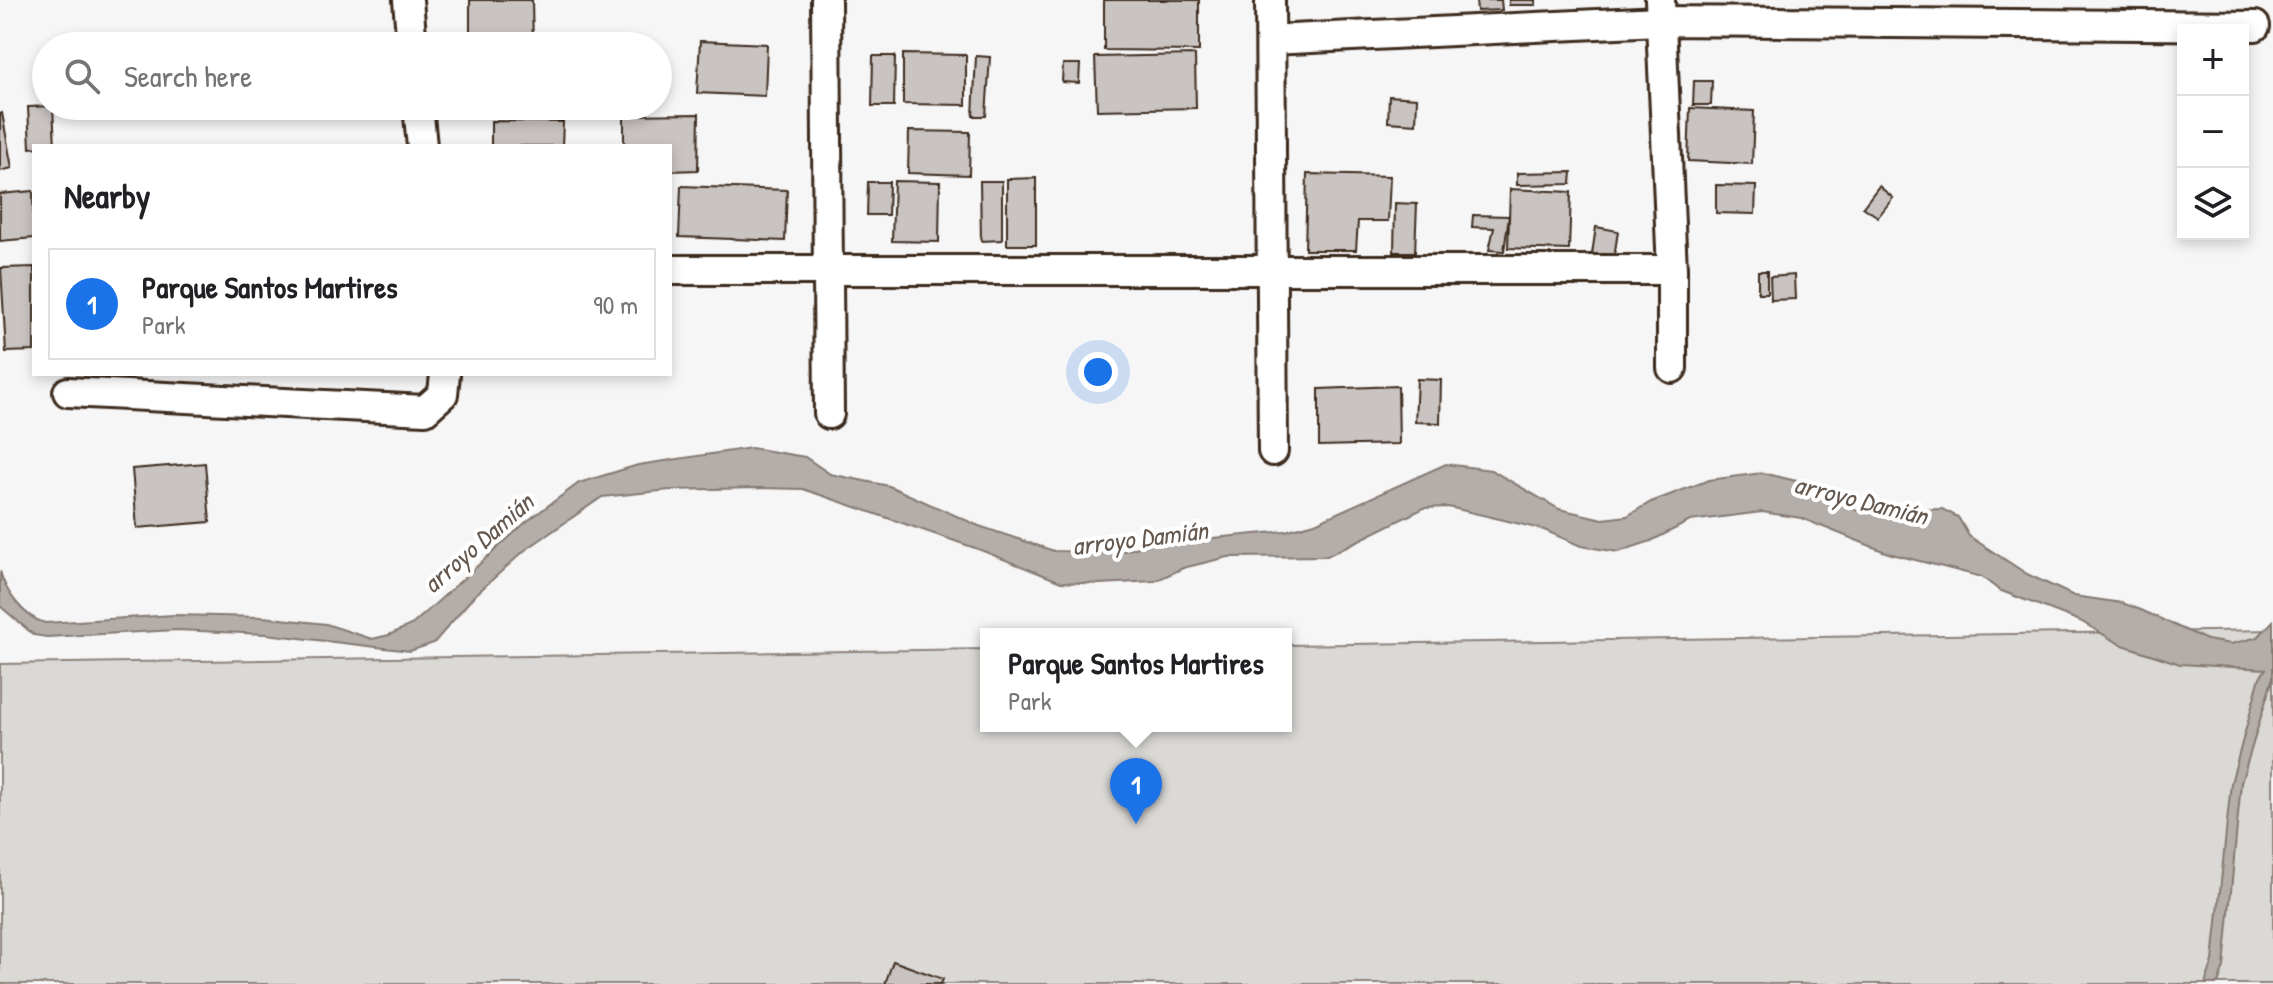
<!DOCTYPE html>
<html lang="en">
<head>
<meta charset="utf-8">
<style>
  body { margin:0; font-family:"Patrick Hand",sans-serif; background:#f2f2f2; color:#202124 }
  .controls { position:absolute; right:24px; top:24px; display:grid; overflow:hidden; border-radius:0px; box-shadow:0 4px 12px #0003 }
  .controls button { width:72px; height:72px; display:grid; place-items:center; padding:0; border:0; border-bottom:2px solid #e0e0e0; background:#fff; color:#202124; font:40px sans-serif }
  .you { position:absolute; left:1098px; top:372px; width:28px; height:28px; margin:-20px; border:6px solid #fff; border-radius:50%; background:#1a73e8; box-shadow:0 0 0 12px #1a73e833 }
  .badge { display:grid; place-items:center; width:52px; height:52px; border-radius:50%; background:#1a73e8; color:#fff; font-size:26px; font-weight:700 }
  .pin { position:absolute; translate:-50% -66px; filter:drop-shadow(0 2px 4px #0008) }
  .pin::after { content:''; position:absolute; top:42px; width:28px; height:24px; background:inherit; clip-path:polygon(0 0,100% 0,50% 100%) }
  .popup { position:absolute; left:980px; top:628px; width:312px; height:104px; box-sizing:border-box; display:grid; place-content:center; border-radius:0px; background:#fff; filter:drop-shadow(0 2px 6px #0005); font-size:26px; white-space:nowrap; color:#757577 }
  .popup b { font-size:30px; color:#202124 }
  .popup::after { content:''; position:absolute; left:50%; top:100%; margin-left:-16px; border:16px solid transparent; border-top-color:#fff }
  .list { margin:0; padding:0; list-style:none }
  h2 { display:flex; justify-content:space-between; align-items:center; height:104px; margin:0; padding:0 32px; font-size:34px }
  h2 small { font-size:26px; font-weight:400; color:#757577 }
  .list li { display:grid; grid-template-columns:52px 1fr auto; gap:24px; align-items:center; box-sizing:border-box; height:112px; margin:0 16px 16px; padding:0 16px; border:2px solid #e0e0e0; border-radius:0px }
  .list b { display:block; font-size:30px; white-space:nowrap }
  .list p { margin:0; font-size:26px; white-space:nowrap; color:#757577 }
  .list em { font-size:26px; font-style:normal; color:#757577 }
  .icon { flex:none; width:44px; height:44px; fill:none; stroke:currentColor; stroke-width:2; stroke-linecap:round; stroke-linejoin:round }
  .map { position:relative; flex:none; width:2273px; height:984px; overflow:hidden }
  .search { position:absolute; background:#fff; box-shadow:0 4px 12px #0003; left:32px; top:32px; width:640px; height:88px; display:flex; align-items:center; gap:20px; box-sizing:border-box; padding:0 28px; border-radius:44px; color:#757577; font-size:30px }
  .panel { position:absolute; background:#fff; box-shadow:0 4px 12px #0003; left:32px; top:144px; width:640px; height:232px; border-radius:0px }
  .map>svg:first-child { display:block }
  .green { fill:#dbd9d6; stroke:#8b827a; stroke-width:2 }
  .water { fill:#b4aeaa; stroke:#847972; stroke-width:2 }
  .building { fill:#c9c3c1; stroke:#3b2a1e; stroke-width:2 }
  .lines { fill:none; stroke-linecap:round; stroke-linejoin:round }
  .minor-casing { stroke:#3b2a1e; stroke-width:34 }
  .minor { stroke:#fff; stroke-width:28 }
  .labels { text-anchor:middle; stroke-width:8; stroke-linejoin:round; paint-order:stroke }
  .water-label { font-size:26px; font-style:italic; fill:#65584f; stroke:#fff }
</style>
</head>
<body>
<div class="map">
<svg width="2273" height="984" viewBox="0 0 2273 984">
  <rect width="100%" height="100%" fill="#f7f6f6"/>
  <filter id="ink" filterUnits="userSpaceOnUse"><feTurbulence type="fractalNoise" baseFrequency=".0125" numOctaves="2"/><feDisplacementMap in="SourceGraphic" scale="16" xChannelSelector="R" yChannelSelector="G"/><feConvolveMatrix kernelMatrix="1 2 1 2 8 2 1 2 1" color-interpolation-filters="sRGB"/></filter>
  <g filter="url(#ink)">
    <path class="green" d="M2273,630V984H0V664L986,649V726H1286V645Z"/>
    <path class="water" d="M751,448L805,457L830,474L889,486L979,526L1054,551L1120,552L1150,544L1285,531L1315,523L1446,464L1491,470L1559,509L1603,519L1627,516L1651,502L1709,480L1762,473L1818,486L1857,510L1890,515L1908,510L1942,509L1958,517L1969,536L2027,574L2074,596L2122,603L2141,610L2207,640L2231,644L2258,637L2273,621V677L2241,783L2224,967L2218,984H2205L2213,961L2231,783L2260,677L2266,669L2180,664L2120,644L2080,621L1999,590L1982,577L1888,553L1801,518L1762,512L1690,521L1651,541L1618,552L1581,546L1544,530L1504,520L1448,507L1424,508L1327,556L1228,557L1183,568L1155,581L1100,584L1061,582L978,549L803,489L757,488L670,490L602,497L524,551L473,597L434,643L410,651L266,634L177,630L47,637L34,635L0,606V571C5,591 23,617 45,623L174,615L263,617L326,624L372,639L389,635L413,624L526,522L579,483L638,465Z"/>
    <g class="building">
      <path d="M470,0H532L533,46H470Z"/>
      <path d="M1104,0H1199V51L1104,50Z"/>
      <path d="M1476,0H1501L1502,10L1477,11Z"/>
      <rect x="1509" y="0" width="27" height="5"/>
      <path d="M700,41L767,44L765,96L697,93Z"/>
      <path d="M903,54L966,55V105L903,104Z"/>
      <path d="M1195,55L1196,108L1097,110L1095,57Z"/>
      <path d="M873,56H895L894,106H872Z"/>
      <path d="M976,56L990,57L986,116H973Z"/>
      <path d="M1063,64H1080L1079,83L1062,82Z"/>
      <path d="M1694,81H1712L1711,105H1693Z"/>
      <path d="M1389,96L1417,98L1416,124L1388,122Z"/>
      <path d="M53,106L55,146L30,148L28,107Z"/>
      <path d="M252,106H320V111L253,113Z"/>
      <path d="M602,106H623V110L602,111Z"/>
      <path d="M1690,108L1754,111L1752,164L1688,161Z"/>
      <path d="M2,113L12,168L0,171V114Z"/>
      <path d="M699,114L698,170L670,171V146H624V115Z"/>
      <path d="M491,121L563,122L562,146H491Z"/>
      <path d="M909,131L970,132L969,175L908,173Z"/>
      <path d="M1572,172L1571,184L1517,185V173Z"/>
      <path d="M1307,174L1390,176L1388,221H1358L1356,250H1305Z"/>
      <path d="M1036,178V245H1007V179Z"/>
      <path d="M894,181L940,182L939,242L892,241Z"/>
      <path d="M980,181H1002V240L981,241Z"/>
      <path d="M868,182H889L888,215H867Z"/>
      <path d="M1716,185L1756,186L1755,214L1716,213Z"/>
      <path d="M681,186L787,190L785,241L679,237Z"/>
      <path d="M1879,186L1893,198L1878,217L1863,207Z"/>
      <path d="M1510,189L1571,192L1569,250L1508,248Z"/>
      <path d="M33,191L34,238L0,241V194Z"/>
      <path d="M1395,203L1417,204L1415,252H1394Z"/>
      <path d="M1473,215L1509,216L1504,251L1489,250L1494,228L1472,227Z"/>
      <path d="M1596,227L1618,231L1614,258L1592,254Z"/>
      <path d="M34,267V351L6,352L1,268Z"/>
      <rect x="1758" y="271" width="9" height="22"/>
      <path d="M1794,275L1795,299L1771,300L1770,277Z"/>
      <path d="M1417,379L1441,380L1440,423L1415,422Z"/>
      <path d="M1398,386L1399,444L1319,446V389Z"/>
      <path d="M205,463L210,522L137,528L132,469Z"/>
      <path d="M893,961L943,979L941,984H885Z"/>
    </g>
    <g class="lines">
      <defs>
        <g id="minor">
          <path d="M408,0L412,46"/>
          <path d="M826,0L829,414"/>
          <path d="M1270,0L1273,451"/>
          <path d="M1660,0L1672,270V368"/>
          <path d="M1271,40L1659,21L2255,26"/>
          <path d="M418,106L422,146"/>
          <path d="M670,270H1672"/>
          <path d="M68,392L425,410L443,394L445,374"/>
        </g>
      </defs>
      <use href="#minor" class="minor-casing"/>
      <use href="#minor" class="minor"/>
    </g>
  </g>
  <g class="labels">
    <g class="water-label">
      <text transform="translate(1861 500) rotate(14)" y="9">arroyo Damián</text>
      <text transform="translate(1140 538) rotate(-7)" y="9">arroyo Damián</text>
      <text transform="translate(478 543) rotate(-41)" y="9">arroyo Damián</text>
    </g>
  </g>
</svg>
<div class="controls">
<button>+</button>
<button>−</button>
<button><svg class="icon" aria-label="layers" viewBox="0 0 24 24"><path d="M12 4l9 5-9 5-9-5zM3 14l9 5 9-5"/></svg></button>
</div>
<div class="you"></div>
<div class="pin badge" style="left:1136px;top:824px">1</div>
<div class="popup"><b>Parque Santos Martires</b>Park</div>
<div class="search"><svg class="icon" aria-label="search" viewBox="0 0 24 24"><circle cx="10" cy="10" r="6"/><path d="M15 15l6 6"/></svg>Search here</div>
<section class="panel">
<h2>Nearby<small></small></h2>
<ul class="list">
<li><span class="badge">1</span><div><b>Parque Santos Martires</b><p>Park</p></div><em>90 m</em></li>
</ul>
</section>
</div>
</body>
</html>
